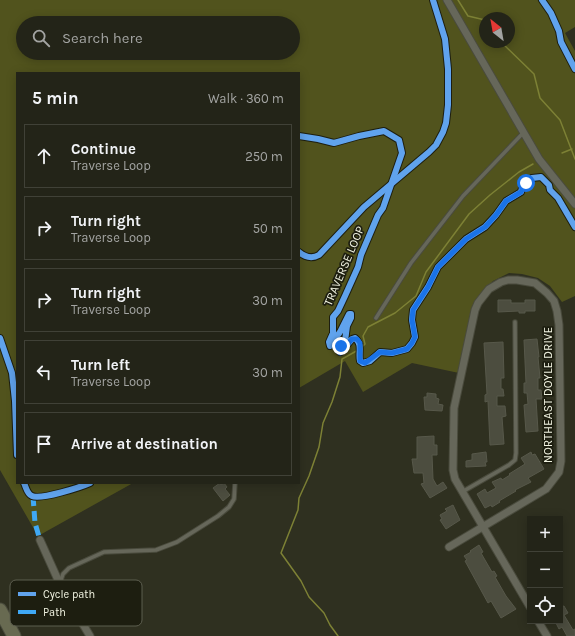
<!DOCTYPE html>
<html lang="en">
<head>
<meta charset="utf-8">
<style>
  body { margin:0; font-family:Karla,sans-serif; background:#2b2c21; color:#f1f3f6 }
  .controls { position:absolute; right:12px; bottom:12px; display:grid; overflow:hidden; border-radius:0px; box-shadow:0 2px 10px #0003 }
  .controls button { width:36px; height:36px; display:grid; place-items:center; padding:0; border:0; border-bottom:1px solid #404137; background:#232418; color:#f1f3f6; font:20px sans-serif }
  .compass { position:absolute; left:479px; top:12px; width:36px; height:36px; border-radius:50%; background:#232418; box-shadow:0 2px 10px #0003; rotate:329deg }
  .stop { position:absolute; width:12px; height:12px; margin:-9px; border:3px solid #1a73e8; border-radius:50%; background:#fff }
  .stop.end { background:#1a73e8; border-color:#fff; box-shadow:0 1px 4px #0008 }
  .list { margin:0; padding:0; list-style:none }
  h2 { display:flex; justify-content:space-between; align-items:center; height:52px; margin:0; padding:0 16px; font-size:17px }
  h2 small { font-size:13px; font-weight:400; color:#a3a4a2 }
  .list li { display:grid; grid-template-columns:26px 1fr auto; gap:12px; align-items:center; box-sizing:border-box; height:64px; margin:0 8px 8px; padding:0 8px; border:1px solid #404137; border-radius:0px }
  .list b { display:block; font-size:15px; white-space:nowrap }
  .list p { margin:0; font-size:13px; white-space:nowrap; color:#a3a4a2 }
  .list em { font-size:13px; font-style:normal; color:#a3a4a2 }
  .icon { flex:none; width:22px; height:22px; fill:none; stroke:currentColor; stroke-width:2; stroke-linecap:round; stroke-linejoin:round }
  .map { position:relative; flex:none; width:575px; height:636px; overflow:hidden }
  .search { position:absolute; background:#232418; box-shadow:0 2px 10px #0003; left:16px; top:16px; width:284px; height:44px; display:flex; align-items:center; gap:10px; box-sizing:border-box; padding:0 14px; border-radius:22px; color:#a3a4a2; font-size:15px }
  .panel { position:absolute; background:#232418; box-shadow:0 2px 10px #0003; left:16px; top:72px; width:284px; height:412px; border-radius:0px }
  .map>svg:first-child { display:block }
  .green { fill:#51531d; fill-rule:evenodd }
  .lines { fill:none; stroke-linecap:round; stroke-linejoin:round }
  .stream { stroke:#7d8135; stroke-width:1.5 }
  .building { fill:#4c4d3f; stroke:#57584a }
  .service-casing { stroke:#4a4b3d; stroke-width:5.5 }
  .minor-casing { stroke:#4a4b3d; stroke-width:9 }
  .motorway-casing { stroke:#4a4b3d; stroke-width:15 }
  .service { stroke:#66675a; stroke-width:3.5 }
  .minor { stroke:#66675a; stroke-width:7 }
  .motorway { stroke:#686a51; stroke-width:13 }
  .quiet { stroke:#3fa9f5; stroke-width:5; stroke-dasharray:10 5; stroke-linecap:butt }
  .cycleway-casing { stroke:#1d1e10; stroke-width:8 }
  .cycleway { stroke:#60a3ed; stroke-width:6 }
  .route { stroke:#1a73e8; stroke-width:5 }
  .labels { text-anchor:middle; stroke-width:3.5; stroke-linejoin:round; paint-order:stroke }
  .street-label { font-size:12px; fill:#f2f4e2; stroke:#1d1e10 }
  .key { fill:#1d1e10; stroke:#5d5e4f; stroke-width:1 }
  .key-label { font-size:11px; fill:#f2f4e2 }
</style>
</head>
<body>
<div class="map">
<svg width="575" height="636" viewBox="0 0 575 636">
  <rect width="100%" height="100%" fill="#2f3020"/>
  <path class="green" d="M0,0H575V27L565,33L575,51V296L562,302L550,286L538,278L522,274L509,273L493,281L482,292L474,302L459,373L412,363L363,392L345,361L299,388V73H17V483H133L38,536L0,470ZM485,18H509V42H485ZM23,23H293V53H23Z"/>
  <g class="lines">
    <g class="stream">
      <path d="M458,0L468,16L485,20"/>
      <path d="M501,42L534,74L540,98L560,120L575,159"/>
      <path d="M562,153L572,149"/>
      <path d="M338,636L330,625L324,613L309,597L301,581L281,553L298,510L299,498L309,476L319,447L323,423L332,402L340,377L342,359L360,349L365,344L363,336L368,327L395,313L416,296L426,272L469,214L490,195L519,172L533,164"/>
    </g>
  </g>
  <g class="building">
    <path d="M498,300H511V303H525V300H535V311H525V313H519V311L498,312Z"/>
    <path d="M537,339L539,357H538L540,378H538V390H541L542,399H536L538,431L526,432L524,405L528,404L527,393H524V383H526L524,340Z"/>
    <path d="M503,342L504,378H501V389H503L504,396H497V406H505L506,416L502,417L504,444L490,445L488,401L485,402V395L487,394L484,343Z"/>
    <path d="M427,393L436,394V398L439,399L438,404L443,405L442,411L425,410L424,397H427Z"/>
    <path d="M434,436V445H437V455H432L433,479L437,486L443,482L447,488L430,498L421,484L424,483L423,473H414L412,459H417V437Z"/>
    <path d="M486,452L487,462H485L486,466L466,467V461L472,460V454Z"/>
    <path d="M531,452L532,455L535,454L544,469L528,478L531,482L515,490L516,491L499,501L500,502L492,507L491,505L485,508L477,494L485,489L487,493L496,488L492,482L501,478L502,480L510,475L509,474L525,464L521,458Z"/>
    <path d="M220,483L221,485L224,483L227,487L225,489L230,495L223,501L213,488Z"/>
    <path d="M453,505L460,520L446,529L440,520L442,519L440,515L447,511L445,509Z"/>
    <path d="M479,545L483,552L481,553L485,560L492,572L494,571L497,576L495,577L506,596L516,609L501,618L491,601L488,603L465,561L467,560L464,556L471,552L470,551Z"/>
    <path d="M564,606L568,613L564,615L573,630L575,629V636H567L562,627L559,629L555,621H560V607Z"/>
  </g>
  <g class="lines">
    <defs>
      <g id="service">
        <path d="M376,318L411,263L463,196L524,132"/>
        <path d="M462,492L509,465L515,460L516,453L515,322"/>
        <path d="M60,583L63,574L69,568L104,552L156,550L177,542L218,516L229,507L234,499L235,483"/>
      </g>
      <g id="minor">
        <path d="M447,0L539,159L575,204"/>
        <path d="M40,540L63,591L90,636"/>
        <path d="M449,547L546,489L559,472L561,461L559,325L557,311L554,301L547,293L535,283L517,280H508L501,282L489,289L478,303L475,310L454,408L453,470L455,479L530,607"/>
        <path d="M538,621L547,636"/>
      </g>
      <path id="motorway" d="M0,610L14,636"/>
    </defs>
    <use href="#service" class="service-casing"/>
    <use href="#minor" class="minor-casing"/>
    <use href="#motorway" class="motorway-casing"/>
    <use href="#service" class="service"/>
    <use href="#minor" class="minor"/>
    <use href="#motorway" class="motorway"/>
    <path class="quiet" d="M33,496L35,523L40,540"/>
    <defs>
      <g id="cycleway">
        <path d="M542,0L551,13L559,31L561,42L575,69"/>
        <path d="M299,136L318,139L334,143L359,136L384,131L399,140L402,153L383,208L378,215L361,255L358,267L345,296L338,311L333,317V333L329,342L330,346L340,332L349,314H351V318L347,326L345,341L341,346L340,352H341L352,339L355,338C363,345 358,352 360,361L363,363L370,361L380,352L392,353L407,349L412,343L415,337L412,320L413,310L428,287L438,267L466,239L485,227L496,215L506,201L521,192L522,188L532,178L541,177L549,185L550,190L558,198L575,227"/>
        <path d="M299,252C305,257 312,259 319,255L364,207L429,152L436,145L443,132L446,123L448,105V69L445,39L433,0"/>
        <path d="M0,338L12,373L15,401L17,455"/>
        <path d="M24,483C26,487 27,494 32,496C41,500 81,487 90,483"/>
      </g>
    </defs>
    <use href="#cycleway" class="cycleway-casing"/>
    <use href="#cycleway" class="cycleway"/>
  </g>
  <g class="lines">
    <path class="route" d="M341,346L340,353L352,339H357L360,343V361L365,363L380,352L392,353L407,349L412,343L415,337L412,320L413,310L428,287L438,267L466,239L485,227L496,215L506,201L521,192L526,183"/>
  </g>
  <g class="labels">
    <g class="street-label">
      <text transform="translate(344 266) rotate(-67)" y="4">TRAVERSE LOOP</text>
      <text transform="translate(548 395) rotate(-90)" y="4">NORTHEAST DOYLE DRIVE</text>
    </g>
  </g>
  <rect x="10" y="580" width="132" height="46" rx="6" class="key"/>
  <rect x="18" y="592" width="18" height="4" fill="#60a3ed"/>
  <rect x="18" y="610" width="18" height="4" fill="#3fa9f5"/>
  <g class="key-label">
    <text x="43" y="598">Cycle path</text>
    <text x="43" y="616">Path</text>
  </g>
</svg>
<div class="controls">
<button>+</button>
<button>−</button>
<button><svg class="icon" aria-label="locate" viewBox="0 0 24 24"><circle cx="12" cy="12" r="6"/><path d="M12 2v4M12 18v4M2 12h4M18 12h4"/></svg></button>
</div>
<svg class="compass" viewBox="-18 -18 36 36"><path d="M0-13l5 13h-10z" fill="#e53935"/><path d="M0 13l5-13h-10z" fill="#a3a4a2"/></svg>
<div class="stop" style="left:526px;top:183px"></div>
<div class="stop end" style="left:341px;top:346px"></div>
<div class="search"><svg class="icon" aria-label="search" viewBox="0 0 24 24"><circle cx="10" cy="10" r="6"/><path d="M15 15l6 6"/></svg>Search here</div>
<section class="panel">
<h2>5 min<small>Walk · 360 m</small></h2>
<ul class="list">
<li><svg class="icon" aria-label="ahead" viewBox="0 0 24 24"><path d="M12 20V5M6 11l6-6 6 6"/></svg><div><b>Continue</b><p>Traverse Loop</p></div><em>250 m</em></li>
<li><svg class="icon" aria-label="right" viewBox="0 0 24 24"><path d="M7 20v-9h11M14 6l5 5-5 5"/></svg><div><b>Turn right</b><p>Traverse Loop</p></div><em>50 m</em></li>
<li><svg class="icon" aria-label="right" viewBox="0 0 24 24"><path d="M7 20v-9h11M14 6l5 5-5 5"/></svg><div><b>Turn right</b><p>Traverse Loop</p></div><em>30 m</em></li>
<li><svg class="icon" aria-label="left" viewBox="0 0 24 24"><path d="M17 20v-9H6M10 6l-5 5 5 5"/></svg><div><b>Turn left</b><p>Traverse Loop</p></div><em>30 m</em></li>
<li><svg class="icon" aria-label="arrive" viewBox="0 0 24 24"><path d="M6 21V4h12l-3 4 3 4H6"/></svg><div><b>Arrive at destination</b></div></li>
</ul>
</section>
</div>
</body>
</html>
